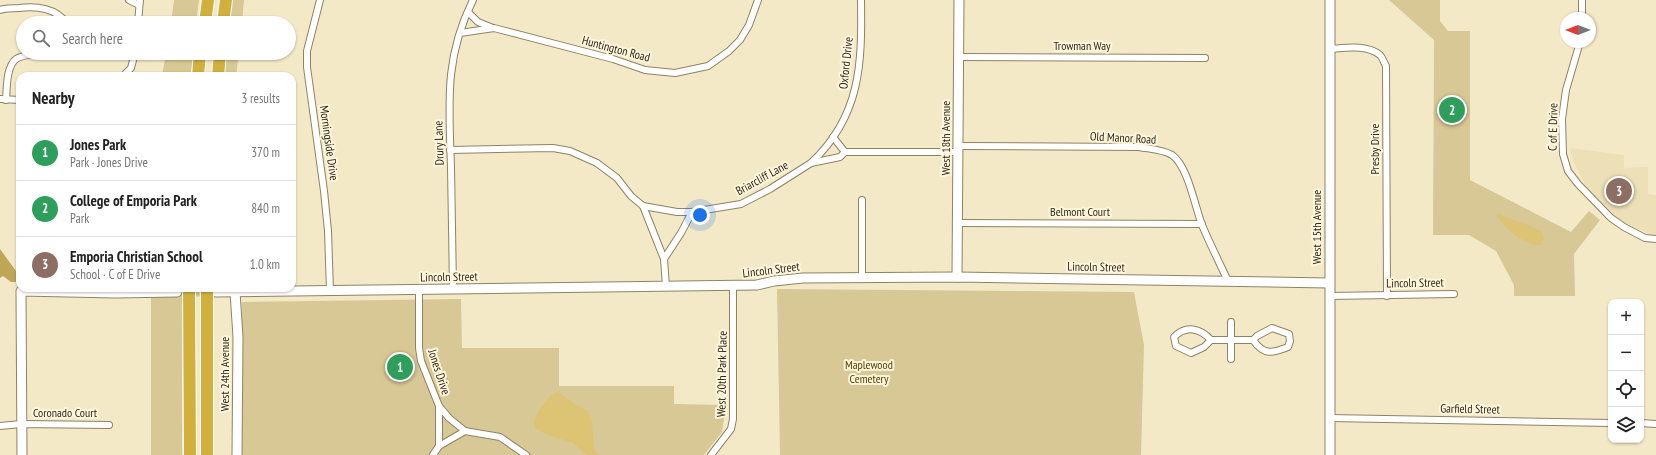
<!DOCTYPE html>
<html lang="en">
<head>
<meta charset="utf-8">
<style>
  body { margin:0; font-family:"PT Sans Narrow",sans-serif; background:#f6f6f6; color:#222 }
  .controls { position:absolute; right:12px; bottom:12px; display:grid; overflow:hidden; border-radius:8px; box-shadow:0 1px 3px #0004 }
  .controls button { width:36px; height:36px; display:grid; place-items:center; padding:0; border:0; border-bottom:1px solid #e0e0e0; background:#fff; color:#222; font:20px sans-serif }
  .compass { position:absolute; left:1560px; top:12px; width:36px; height:36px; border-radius:50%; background:#fff; box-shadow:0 1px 3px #0004; rotate:270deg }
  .you { position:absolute; left:700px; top:215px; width:14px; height:14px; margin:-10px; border:3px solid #fff; border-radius:50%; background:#1a73e8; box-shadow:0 0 0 6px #1a73e833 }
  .badge { display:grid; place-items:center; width:26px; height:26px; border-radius:50%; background:#ea580c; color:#fff; font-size:13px; font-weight:700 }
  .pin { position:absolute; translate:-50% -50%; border:2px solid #fff; box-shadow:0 1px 4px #0006 }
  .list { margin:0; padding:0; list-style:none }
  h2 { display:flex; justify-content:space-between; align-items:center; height:52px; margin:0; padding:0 16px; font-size:17px }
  h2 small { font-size:13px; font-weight:400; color:#767676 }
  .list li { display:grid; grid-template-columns:26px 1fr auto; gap:12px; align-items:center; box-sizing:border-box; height:56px; padding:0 16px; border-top:1px solid #e0e0e0 }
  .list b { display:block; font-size:15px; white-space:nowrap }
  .list p { margin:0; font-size:13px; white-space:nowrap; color:#767676 }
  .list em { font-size:13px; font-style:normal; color:#767676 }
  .icon { flex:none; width:22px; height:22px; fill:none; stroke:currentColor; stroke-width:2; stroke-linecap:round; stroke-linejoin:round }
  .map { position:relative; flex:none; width:1656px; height:455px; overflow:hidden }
  .search { position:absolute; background:#fff; box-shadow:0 1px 3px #0004; left:16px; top:16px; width:280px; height:44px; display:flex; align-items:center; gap:10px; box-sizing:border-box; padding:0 14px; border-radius:22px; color:#767676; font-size:15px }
  .panel { position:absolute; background:#fff; box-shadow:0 1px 3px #0004; left:16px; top:72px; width:280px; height:220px; border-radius:12px }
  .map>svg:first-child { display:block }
  .built { fill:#ede0b7 }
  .green { fill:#d8c895 }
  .forest { fill:#bfa657 }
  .water { fill:#ddc374 }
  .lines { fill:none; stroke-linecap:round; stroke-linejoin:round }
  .secondary-tunnel { stroke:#cbc3a5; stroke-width:9; stroke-dasharray:9 4.5; stroke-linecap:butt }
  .street-casing { stroke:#8d8364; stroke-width:8 }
  .secondary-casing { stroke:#8d8364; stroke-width:11 }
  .highway-casing { stroke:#fff; stroke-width:14 }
  .street { stroke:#fff; stroke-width:6 }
  .secondary { stroke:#fff; stroke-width:9 }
  .highway { stroke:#d2b03d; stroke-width:12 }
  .labels { text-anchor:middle; stroke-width:4; stroke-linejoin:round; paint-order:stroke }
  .street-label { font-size:12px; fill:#2d291c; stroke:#fff6db }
  .park-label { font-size:12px; fill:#524100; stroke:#fff6db }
</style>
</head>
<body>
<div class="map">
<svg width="1656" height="455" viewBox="0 0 1656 455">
  <rect width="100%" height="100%" fill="#f3e9c7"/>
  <path class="built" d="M1570,148L1624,155V168L1648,167V194L1656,195V236L1628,225L1613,215L1598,200L1587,188L1579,173L1573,161Z"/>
  <g class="green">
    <path d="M174,0H199L196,23H171Z"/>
    <path d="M230,0H244L242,23H227Z"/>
    <path d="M1389,0H1440V21L1448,31H1470V180L1571,232L1589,211L1600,220L1574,254L1575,296H1514V285L1496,251L1469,235H1433L1434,40Z"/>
    <path d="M166,53H193L191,76H162Z"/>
    <path d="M224,53H239L236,76H222Z"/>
    <path d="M777,289L1134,292L1144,345L1141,455H780Z"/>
    <path d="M182,294V455H151V295Z"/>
    <path d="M461,299L462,348H559V386H674V404L726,405L722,432L704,455H241L242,302Z"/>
  </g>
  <path class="forest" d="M0,249L16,271L19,279L16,282H11L3,276L0,278Z"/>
  <g class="water">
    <path d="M1498,214L1533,227L1543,233L1544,239L1541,245C1524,246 1505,228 1496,215Z"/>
    <path d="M557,391L575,404L587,410L592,420L594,449L599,455H586L573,443L545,434L535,428C535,426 534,424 534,422C535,414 550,394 557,391Z"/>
  </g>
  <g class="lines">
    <path class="secondary-tunnel" d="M177,292H212"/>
    <defs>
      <g id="street">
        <path d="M129,0L139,5"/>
        <path d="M320,0L307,51V67L324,191L328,231L330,291"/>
        <path d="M0,10C6,8 13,8 19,8C38,6 55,8 67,23"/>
        <path d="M468,12L478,22L493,28"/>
        <path d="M1582,18V0"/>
        <path d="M138,23L140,0"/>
        <path d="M460,33L494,28L613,59L645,70L675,73L708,66L729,51L740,40L749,25L758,0"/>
        <path d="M1580,42L1566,90L1562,119L1563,154L1568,171L1578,184L1611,218L1624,227L1645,238L1656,239"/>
        <path d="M1330,49C1345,48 1367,44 1380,55C1383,58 1384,63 1386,66L1387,296"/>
        <path d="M959,57L1205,58"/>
        <path d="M123,76L131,68L135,53"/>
        <path d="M0,99L20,100"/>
        <path d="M6,100C7,88 6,67 16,59C22,55 32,55 38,53"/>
        <path d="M833,137L845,152"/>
        <path d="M958,146L1139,147C1149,149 1162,149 1172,155C1188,166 1195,207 1202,225C1210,244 1219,262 1228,281"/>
        <path d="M450,150L553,148L570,151L597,163L617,178L631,196L643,206L677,212H692L741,204L770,189L811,163L840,157L845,152H958"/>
        <path d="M811,163C861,116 862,64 861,0"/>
        <path d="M643,206L664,259L681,233L692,212"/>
        <path d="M958,223L1202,224"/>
        <path d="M664,259L666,287"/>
        <path d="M862,278V200"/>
        <path d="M453,288C452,248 452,207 451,167C449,104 444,58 473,0"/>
        <path d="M419,289V348L421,361L439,406L449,418L465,431L500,437L526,455"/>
        <path d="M1329,296L1454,294"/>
        <path d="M1211,340L1204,347L1191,353L1176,346L1174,337C1186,325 1200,328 1211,340H1231V322"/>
        <path d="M1231,359V340H1253L1257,336L1272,328L1289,334L1290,341L1288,347C1273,353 1264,356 1253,340"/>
        <path d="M1329,418L1611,423"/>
        <path d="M1641,423L1656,424"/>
        <path d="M0,426L21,424L109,425"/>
        <path d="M439,446L465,431"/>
        <path d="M433,455L439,446V406"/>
        <path d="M711,455L731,429L733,419V286"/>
      </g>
      <g id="secondary">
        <path d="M957,277L959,0"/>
        <path d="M216,292L757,285L774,281L803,278L957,277L1329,283"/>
        <path d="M235,292L238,337L237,455"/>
        <path d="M22,455L21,291L115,293L177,292"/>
        <path d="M1330,455V0"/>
      </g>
      <g id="highway">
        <path d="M205,23L208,0"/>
        <path d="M223,23L226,0"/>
        <path d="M198,76L200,53"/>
        <path d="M218,76L220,53"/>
        <path d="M189,288L190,455"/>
        <path d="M207,288V455"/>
      </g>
    </defs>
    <use href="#street" class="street-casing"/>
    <use href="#secondary" class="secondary-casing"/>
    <use href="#highway" class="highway-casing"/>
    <use href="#street" class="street"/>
    <use href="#secondary" class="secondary"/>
    <use href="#highway" class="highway"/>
  </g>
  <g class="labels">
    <g class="street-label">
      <text x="1082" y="50">Trowman Way</text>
      <text transform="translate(616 49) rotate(15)" y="4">Huntington Road</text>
      <text transform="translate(846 63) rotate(-84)" y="4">Oxford Drive</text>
      <text transform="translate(1553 127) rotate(-89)" y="4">C of E Drive</text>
      <text transform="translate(946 138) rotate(-90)" y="4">West 18th Avenue</text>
      <text transform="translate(1123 138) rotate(3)" y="4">Old Manor Road</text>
      <text transform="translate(329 143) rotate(82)" y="4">Morningside Drive</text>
      <text transform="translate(439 143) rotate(-92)" y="4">Drury Lane</text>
      <text transform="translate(1375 149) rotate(-90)" y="4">Presby Drive</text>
      <text transform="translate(762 178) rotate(-29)" y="4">Briarcliff Lane</text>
      <text x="1080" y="216">Belmont Court</text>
      <text transform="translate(1317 227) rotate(-90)" y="4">West 15th Avenue</text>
      <text transform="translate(1096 267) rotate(1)" y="4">Lincoln Street</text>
      <text transform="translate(771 270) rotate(-7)" y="4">Lincoln Street</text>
      <text transform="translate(449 277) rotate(-1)" y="4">Lincoln Street</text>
      <text transform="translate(1415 283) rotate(-1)" y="4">Lincoln Street</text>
      <text transform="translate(439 372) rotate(72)" y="4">Jones Drive</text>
      <text transform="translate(225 374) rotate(-90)" y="4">West 24th Avenue</text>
      <text transform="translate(722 374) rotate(-89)" y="4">West 20th Park Place</text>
      <text transform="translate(1470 409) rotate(1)" y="4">Garfield Street</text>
      <text x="65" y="417">Coronado Court</text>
    </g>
    <g class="park-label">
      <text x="869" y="369">Maplewood<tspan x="869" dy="14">Cemetery</tspan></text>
    </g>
  </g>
</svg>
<div class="controls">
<button>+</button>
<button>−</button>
<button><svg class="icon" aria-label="locate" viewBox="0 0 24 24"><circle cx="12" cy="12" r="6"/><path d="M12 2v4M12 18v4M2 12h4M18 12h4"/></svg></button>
<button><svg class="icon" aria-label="layers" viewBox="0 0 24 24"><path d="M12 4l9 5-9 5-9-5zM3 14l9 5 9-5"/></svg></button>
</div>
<svg class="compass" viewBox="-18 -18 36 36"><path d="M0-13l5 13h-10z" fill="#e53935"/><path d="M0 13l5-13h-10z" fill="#767676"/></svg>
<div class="you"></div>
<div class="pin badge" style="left:400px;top:367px;background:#2e9e5b">1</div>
<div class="pin badge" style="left:1452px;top:110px;background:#2e9e5b">2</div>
<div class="pin badge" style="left:1619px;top:191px;background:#8d6e63">3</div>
<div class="search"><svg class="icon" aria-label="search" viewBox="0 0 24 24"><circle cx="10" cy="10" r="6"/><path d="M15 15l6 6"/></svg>Search here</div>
<section class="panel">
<h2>Nearby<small>3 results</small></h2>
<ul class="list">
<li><span class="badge" style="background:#2e9e5b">1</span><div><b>Jones Park</b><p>Park · Jones Drive</p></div><em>370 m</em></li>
<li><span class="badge" style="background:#2e9e5b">2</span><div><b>College of Emporia Park</b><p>Park</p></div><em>840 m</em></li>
<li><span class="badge" style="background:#8d6e63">3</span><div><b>Emporia Christian School</b><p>School · C of E Drive</p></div><em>1.0 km</em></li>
</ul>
</section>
</div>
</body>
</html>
